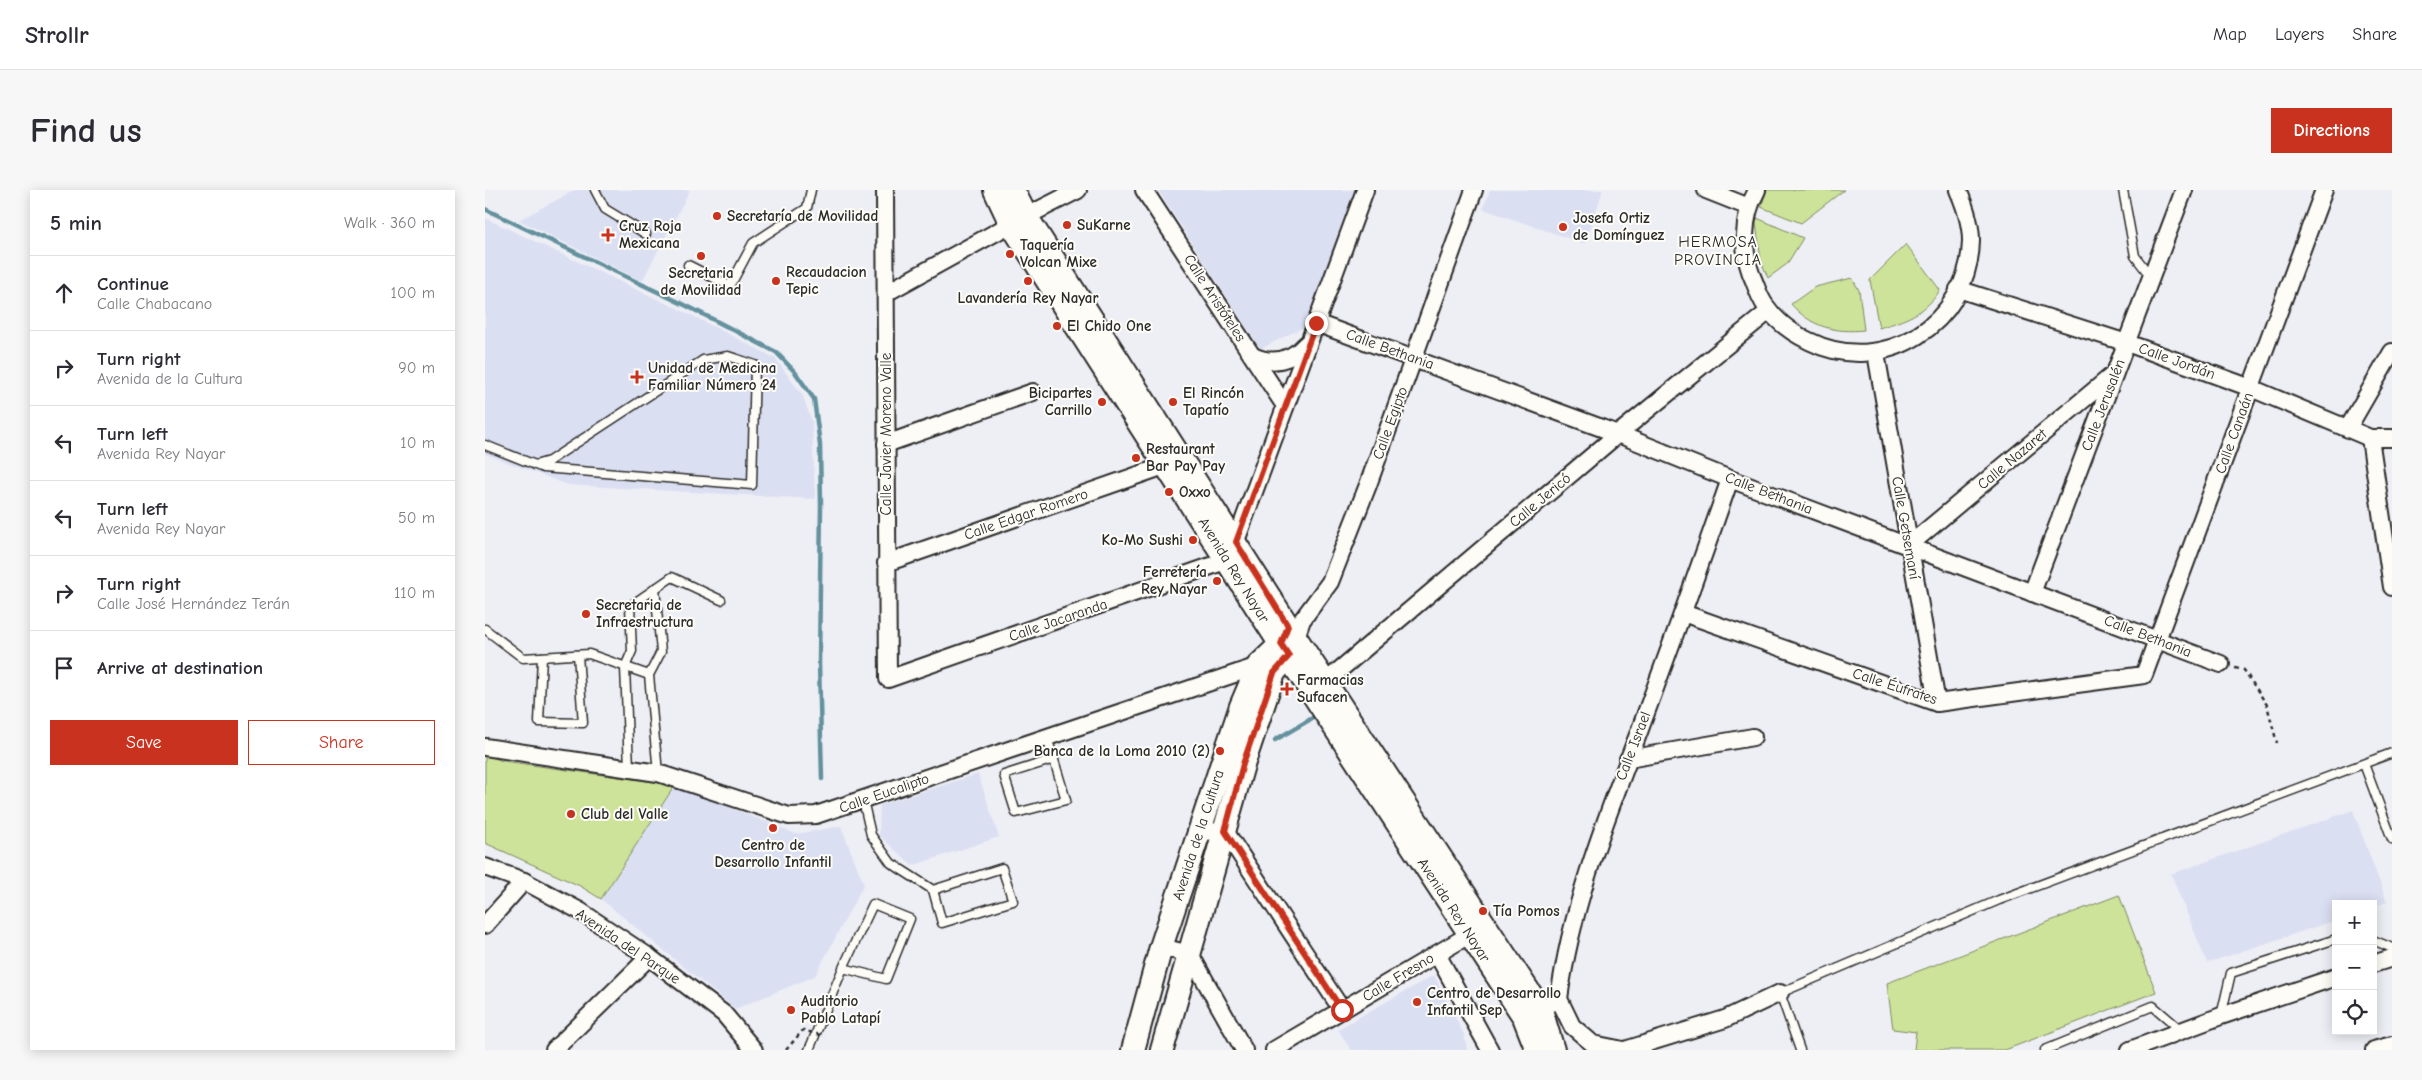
<!DOCTYPE html>
<html lang="en">
<head>
<meta charset="utf-8">
<style>
  body { margin:0; font-family:"Comic Neue",sans-serif; background:#f7f7f7; color:#2b2b33 }
  .controls { position:absolute; right:15px; bottom:15px; display:grid; overflow:hidden; border-radius:0px; box-shadow:0 2px 12px #0003 }
  .controls button { width:45px; height:45px; display:grid; place-items:center; padding:0; border:0; border-bottom:1px solid #e1e1e2; background:#fff; color:#2b2b33; font:25px sans-serif }
  .stop { position:absolute; width:15px; height:15px; margin:-11px; border:4px solid #c8321e; border-radius:50%; background:#fff }
  .stop.end { background:#c8321e; border-color:#fff; box-shadow:0 1px 5px #0008 }
  .list { margin:0; padding:0; list-style:none }
  h2 { display:flex; justify-content:space-between; align-items:center; height:65px; margin:0; padding:0 20px; font-size:21px }
  h2 small { font-size:16px; font-weight:400; color:#7c7c81 }
  .list li { display:grid; grid-template-columns:32px 1fr auto; gap:15px; align-items:center; box-sizing:border-box; height:75px; padding:0 20px; border-top:1px solid #e1e1e2 }
  .list b { display:block; font-size:19px; white-space:nowrap }
  .list p { margin:0; font-size:16px; white-space:nowrap; color:#7c7c81 }
  .list em { font-size:16px; font-style:normal; color:#7c7c81 }
  .actions { display:flex; gap:10px; padding:15px 20px }
  .actions a { flex:1; padding:11px 0; border:1px solid #c8321e; border-radius:0px; text-align:center; font-size:18px; color:#c8321e }
  .actions .main { background:#c8321e; color:#fff }
  .icon { flex:none; width:28px; height:28px; fill:none; stroke:currentColor; stroke-width:2; stroke-linecap:round; stroke-linejoin:round }
  .map { position:relative; flex:none; width:1907px; height:860px; overflow:hidden; border-radius:0px }
  header { display:flex; align-items:center; gap:30px; box-sizing:border-box; height:70px; padding:0 25px; background:#fff; border-bottom:1px solid #e1e1e2 }
  header strong { font-size:24px }
  nav { display:flex; gap:28px; margin-inline-start:auto; font-size:18px }
  .intro { display:flex; align-items:center; justify-content:space-between; box-sizing:border-box; height:120px; padding:0 30px }
  h1 { margin:0; font-size:35px }
  .button { padding:12px 22px; border-radius:0px; background:#c8321e; color:#fff; font-size:18px; font-weight:700 }
  main { display:flex; gap:30px; padding:0 30px }
  aside { flex:1; background:#fff; border-radius:0px; box-shadow:0 2px 12px #0003 }
  .map>svg:first-child { display:block }
  .built { fill:#dbdff2 }
  .green { fill:#cde399; stroke:#7c8762 }
  .lines { fill:none; stroke-linecap:round; stroke-linejoin:round }
  .stream { stroke:#63919d; stroke-width:4.5 }
  .lane-casing { stroke:#2b2b2b; stroke-width:11 }
  .street-casing { stroke:#2b2b2b; stroke-width:20 }
  .secondary-casing { stroke:#2b2b2b; stroke-width:26 }
  .path { stroke:#2b2b2b; stroke-width:2.5; stroke-dasharray:4 4; stroke-linecap:butt }
  .lane { stroke:#fdfcf7; stroke-width:8 }
  .street { stroke:#fdfcf7; stroke-width:16 }
  .secondary { stroke:#fdfcf7; stroke-width:22 }
  .path-bridge { stroke:#2b2b2b; stroke-width:2.5; stroke-dasharray:4 4; stroke-linecap:butt }
  .route { stroke:#c8321e; stroke-width:6 }
  .poi-dot { fill:#c8321e; stroke:#fdfcf7; stroke-width:2 }
  .labels { text-anchor:middle; stroke-width:4; stroke-linejoin:round; paint-order:stroke }
  .poi-label { font-size:15px; font-weight:bold; fill:#2b2b2b; stroke:#fdfcf7; text-anchor:start }
  .street-label { font-size:15px; fill:#2b2b2b; stroke:#fdfcf7 }
  .neighbourhood-label { font-size:16px; letter-spacing:1px; fill:#2b2b2b; stroke:#fdfcf7 }
</style>
</head>
<body>
<header>
<strong>Strollr</strong>
<nav><a>Map</a><a>Layers</a><a>Share</a></nav>
</header>
<div class="intro"><h1>Find us</h1><a class="button">Directions</a></div>
<main>
<aside>
<h2>5 min<small>Walk · 360 m</small></h2>
<ul class="list">
<li><svg class="icon" aria-label="ahead" viewBox="0 0 24 24"><path d="M12 20V5M6 11l6-6 6 6"/></svg><div><b>Continue</b><p>Calle Chabacano</p></div><em>100 m</em></li>
<li><svg class="icon" aria-label="right" viewBox="0 0 24 24"><path d="M7 20v-9h11M14 6l5 5-5 5"/></svg><div><b>Turn right</b><p>Avenida de la Cultura</p></div><em>90 m</em></li>
<li><svg class="icon" aria-label="left" viewBox="0 0 24 24"><path d="M17 20v-9H6M10 6l-5 5 5 5"/></svg><div><b>Turn left</b><p>Avenida Rey Nayar</p></div><em>10 m</em></li>
<li><svg class="icon" aria-label="left" viewBox="0 0 24 24"><path d="M17 20v-9H6M10 6l-5 5 5 5"/></svg><div><b>Turn left</b><p>Avenida Rey Nayar</p></div><em>50 m</em></li>
<li><svg class="icon" aria-label="right" viewBox="0 0 24 24"><path d="M7 20v-9h11M14 6l5 5-5 5"/></svg><div><b>Turn right</b><p>Calle José Hernández Terán</p></div><em>110 m</em></li>
<li><svg class="icon" aria-label="arrive" viewBox="0 0 24 24"><path d="M6 21V4h12l-3 4 3 4H6"/></svg><div><b>Arrive at destination</b></div></li>
</ul>
<div class="actions"><a class="main">Save</a><a>Share</a></div>
</aside>
<div class="map">
<svg width="1907" height="860" viewBox="0 0 1907 860">
  <rect width="100%" height="100%" fill="#eeeff5"/>
  <filter id="ink" filterUnits="userSpaceOnUse"><feTurbulence type="fractalNoise" baseFrequency=".02" numOctaves="2"/><feDisplacementMap in="SourceGraphic" scale="10" xChannelSelector="R" yChannelSelector="G"/><feConvolveMatrix kernelMatrix="1 2 1 2 8 2 1 2 1" color-interpolation-filters="sRGB"/></filter>
  <g filter="url(#ink)">
    <g class="built">
      <path d="M90,0H205L157,91L34,30Z"/>
      <path d="M673,0H869L821,136L775,159Z"/>
      <path d="M1005,0H1118L1100,54L998,19Z"/>
      <path d="M0,28L206,125L290,168L318,206L327,232L330,309L83,295L0,264Z"/>
      <path d="M493,584L514,647L427,676L394,645L395,615Z"/>
      <path d="M190,595L311,644L356,636L379,694L330,786L250,819L116,709Z"/>
      <path d="M1868,620L1902,712L1888,717V714H1851V730L1722,773L1686,684Z"/>
      <path d="M949,785L979,845L982,860H866L853,839Z"/>
    </g>
    <g class="green">
      <path d="M1282,0H1359L1316,33L1276,17Z"/>
      <path d="M1272,28L1318,48L1302,74L1283,88L1276,71L1271,33Z"/>
      <path d="M1421,54L1455,100C1440,124 1420,130 1394,138L1385,90Z"/>
      <path d="M1367,88L1374,100L1379,140C1350,143 1326,137 1306,114L1330,97Z"/>
      <path d="M0,565L18,571L190,595L116,709L95,696L0,653Z"/>
      <path d="M1634,705L1671,802L1520,860H1429L1431,842L1408,839L1402,793Z"/>
    </g>
    <g class="lines">
      <g class="stream">
        <path d="M0,19L202,116L291,162L310,182L329,209L335,255L336,315L334,473L337,589"/>
        <path d="M790,550L831,526"/>
      </g>
      <defs>
        <g id="lane">
          <path d="M110,0L120,19L161,44"/>
          <path d="M1638,0L1650,66L1666,87"/>
          <path d="M203,75L245,96L268,53L322,18L326,0"/>
          <path d="M0,255L58,278L267,295L270,175L243,166L218,170L64,271L50,275"/>
          <path d="M170,398L176,462L164,485L173,583"/>
          <path d="M0,439L38,468L104,464L164,485"/>
          <path d="M57,467L54,532L98,533L93,465"/>
          <path d="M562,547L581,610L531,623L519,585L569,569"/>
          <path d="M1879,574L1907,649"/>
          <path d="M144,578L140,477L147,461L145,416L187,387L236,410"/>
          <path d="M378,610L386,645L406,673L448,700L457,733L528,711L517,678L448,700"/>
          <path d="M1888,750L1907,758"/>
          <path d="M1736,826L1746,783L1851,749"/>
          <path d="M324,860L358,778L388,714L425,729L401,789L358,778"/>
          <path d="M1315,860L1295,803L1514,710L1907,563"/>
          <path d="M1560,860L1668,816L1696,840"/>
        </g>
        <g id="street">
          <path d="M400,0L403,489L743,370"/>
          <path d="M659,0L800,216"/>
          <path d="M1221,0L1264,17"/>
          <path d="M1272,0C1257,27 1256,63 1269,91C1272,99 1275,108 1280,115C1291,131 1307,143 1324,151C1398,188 1484,134 1486,51C1486,33 1480,16 1473,0"/>
          <path d="M1473,99L1642,153L1766,198L1885,248H1907"/>
          <path d="M401,103L526,34L593,0"/>
          <path d="M831,133L1133,244L1245,289L1736,474"/>
          <path d="M1391,163L1452,513"/>
          <path d="M768,166C788,175 806,171 821,154"/>
          <path d="M1863,238L1907,162"/>
          <path d="M1885,248L1907,397"/>
          <path d="M401,254L548,202"/>
          <path d="M751,351L880,0"/>
          <path d="M1423,356L1629,184"/>
          <path d="M401,373L682,275"/>
          <path d="M1547,403L1699,0"/>
          <path d="M1198,423L1452,513L1659,485L1839,0"/>
          <path d="M811,447L817,430L845,392L883,295L989,0"/>
          <path d="M832,499L1133,244L1284,121"/>
          <path d="M0,557L173,583L304,626L331,625L773,476L780,479"/>
          <path d="M1143,569L1268,547"/>
          <path d="M714,642L740,641L857,820"/>
          <path d="M0,677L39,691L95,721L164,767L239,824L269,860"/>
          <path d="M0,735L39,691"/>
          <path d="M676,757L705,764L759,860"/>
          <path d="M952,764L1005,860"/>
          <path d="M1888,774L1907,768"/>
          <path d="M1074,809L1087,836L1108,854L1138,860"/>
          <path d="M1046,824L1074,809C1086,716 1121,629 1154,542C1185,458 1216,373 1245,289"/>
          <path d="M69,860L164,767"/>
          <path d="M789,860L994,739"/>
          <path d="M1140,860L1240,829L1295,803"/>
          <path d="M1645,860L1736,826L1851,787"/>
          <path d="M1889,860L1907,855"/>
        </g>
        <g id="secondary">
          <path d="M510,0L526,34L803,466L1039,827L1052,860"/>
          <path d="M528,0L541,26L803,436L1056,820L1068,860"/>
          <path d="M648,860L676,757L756,516L773,476L796,454L802,440"/>
          <path d="M677,860L758,575L789,483L803,466L808,456"/>
        </g>
      </defs>
      <use href="#lane" class="lane-casing"/>
      <use href="#street" class="street-casing"/>
      <use href="#secondary" class="secondary-casing"/>
      <path class="path" d="M1750,478L1759,480L1782,515L1792,553"/>
      <use href="#lane" class="lane"/>
      <use href="#street" class="street"/>
      <use href="#secondary" class="secondary"/>
      <path class="path-bridge" d="M301,860L318,840L339,846"/>
    </g>
  </g>
  <g class="lines" filter="url(#ink)">
    <path class="route" d="M831,133L751,352L803,436L796,454L804,466L789,483L758,574L740,641L857,820"/>
  </g>
  <g class="poi-dot">
    <circle cx="232" cy="26" r="5"/>
    <circle cx="582" cy="35" r="5"/>
    <circle cx="1078" cy="37" r="5"/>
    <path d="M120.5 37.5h5v5h5v5h-5v5h-5v-5h-5v-5h5z"/>
    <circle cx="525" cy="64" r="5"/>
    <circle cx="216" cy="66" r="5"/>
    <circle cx="291" cy="91" r="5"/>
    <circle cx="543" cy="91" r="5"/>
    <circle cx="572" cy="136" r="5"/>
    <path d="M149.5 179.5h5v5h5v5h-5v5h-5v-5h-5v-5h5z"/>
    <circle cx="617" cy="212" r="5"/>
    <circle cx="688" cy="212" r="5"/>
    <circle cx="651" cy="268" r="5"/>
    <circle cx="684" cy="302" r="5"/>
    <circle cx="708" cy="350" r="5"/>
    <circle cx="732" cy="391" r="5"/>
    <circle cx="101" cy="424" r="5"/>
    <path d="M799.5 491.5h5v5h5v5h-5v5h-5v-5h-5v-5h5z"/>
    <circle cx="735" cy="561" r="5"/>
    <circle cx="86" cy="624" r="5"/>
    <circle cx="288" cy="638" r="5"/>
    <circle cx="998" cy="721" r="5"/>
    <circle cx="932" cy="812" r="5"/>
    <circle cx="306" cy="820" r="5"/>
  </g>
  <g class="labels">
    <g class="poi-label">
      <text x="242" y="31">Secretaría de Movilidad</text>
      <text x="1088" y="33">Josefa Ortiz<tspan x="1088" dy="17">de Domínguez</tspan></text>
      <text x="592" y="40">SuKarne</text>
      <text x="134" y="41">Cruz Roja<tspan x="134" dy="17">Mexicana</tspan></text>
      <text x="535" y="60">Taquería<tspan x="535" dy="17">Volcan Mixe</tspan></text>
      <text x="301" y="87">Recaudacion<tspan x="301" dy="17">Tepic</tspan></text>
      <text x="216" y="88" text-anchor="middle">Secretaria<tspan x="216" dy="17">de Movilidad</tspan></text>
      <text x="543" y="113" text-anchor="middle">Lavandería Rey Nayar</text>
      <text x="582" y="141">El Chido One</text>
      <text x="163" y="183">Unidad de Medicina<tspan x="163" dy="17">Familiar Número 24</tspan></text>
      <text x="607" y="208" text-anchor="end">Bicipartes<tspan x="607" dy="17">Carrillo</tspan></text>
      <text x="698" y="208">El Rincón<tspan x="698" dy="17">Tapatío</tspan></text>
      <text x="661" y="264">Restaurant<tspan x="661" dy="17">Bar Pay Pay</tspan></text>
      <text x="694" y="307">Oxxo</text>
      <text x="698" y="355" text-anchor="end">Ko-Mo Sushi</text>
      <text x="722" y="387" text-anchor="end">Ferretería<tspan x="722" dy="17">Rey Nayar</tspan></text>
      <text x="111" y="420">Secretaria de<tspan x="111" dy="17">Infraestructura</tspan></text>
      <text x="812" y="495">Farmacias<tspan x="812" dy="17">Sufacen</tspan></text>
      <text x="725" y="566" text-anchor="end">Banca de la Loma 2010 (2)</text>
      <text x="96" y="629">Club del Valle</text>
      <text x="288" y="660" text-anchor="middle">Centro de<tspan x="288" dy="17">Desarrollo Infantil</tspan></text>
      <text x="1008" y="726">Tía Pomos</text>
      <text x="942" y="808">Centro de Desarrollo<tspan x="942" dy="17">Infantil Sep</tspan></text>
      <text x="316" y="816">Auditorio<tspan x="316" dy="17">Pablo Latapí</tspan></text>
    </g>
    <g class="street-label">
      <text transform="translate(730 108) rotate(57)" y="5">Calle Aristóteles</text>
      <text transform="translate(905 159) rotate(20)" y="5">Calle Bethania</text>
      <text transform="translate(1692 171) rotate(20)" y="5">Calle Jordán</text>
      <text transform="translate(1618 215) rotate(-69)" y="5">Calle Jerusalén</text>
      <text transform="translate(905 233) rotate(-70)" y="5">Calle Egipto</text>
      <text transform="translate(1749 243) rotate(-70)" y="5">Calle Canaán</text>
      <text transform="translate(401 244) rotate(-90)" y="5">Calle Javier Moreno Valle</text>
      <text transform="translate(1527 269) rotate(-40)" y="5">Calle Nazaret</text>
      <text transform="translate(1284 303) rotate(21)" y="5">Calle Bethania</text>
      <text transform="translate(1055 310) rotate(-40)" y="5">Calle Jericó</text>
      <text transform="translate(541 324) rotate(-19)" y="5">Calle Edgar Romero</text>
      <text transform="translate(1421 338) rotate(80)" y="5">Calle Getsemaní</text>
      <text transform="translate(749 380) rotate(58)" y="5">Avenida Rey Nayar</text>
      <text transform="translate(573 430) rotate(-19)" y="5">Calle Jacaranda</text>
      <text transform="translate(1663 446) rotate(21)" y="5">Calle Bethania</text>
      <text transform="translate(1410 496) rotate(18)" y="5">Calle Éufrates</text>
      <text transform="translate(1148 556) rotate(-69)" y="5">Calle Israel</text>
      <text transform="translate(399 603) rotate(-19)" y="5">Calle Eucalipto</text>
      <text transform="translate(713 645) rotate(-72)" y="5">Avenida de la Cultura</text>
      <text transform="translate(969 720) rotate(57)" y="5">Avenida Rey Nayar</text>
      <text transform="translate(143 756) rotate(34)" y="5">Avenida del Parque</text>
      <text transform="translate(913 787) rotate(-31)" y="5">Calle Fresno</text>
    </g>
    <g class="neighbourhood-label">
      <text x="1233" y="57">HERMOSA<tspan x="1233" dy="18">PROVINCIA</tspan></text>
    </g>
  </g>
</svg>
<div class="controls">
<button>+</button>
<button>−</button>
<button><svg class="icon" aria-label="locate" viewBox="0 0 24 24"><circle cx="12" cy="12" r="6"/><path d="M12 2v4M12 18v4M2 12h4M18 12h4"/></svg></button>
</div>
<div class="stop" style="left:857px;top:820px"></div>
<div class="stop end" style="left:831px;top:133px"></div>
</div>
</main>
</body>
</html>
